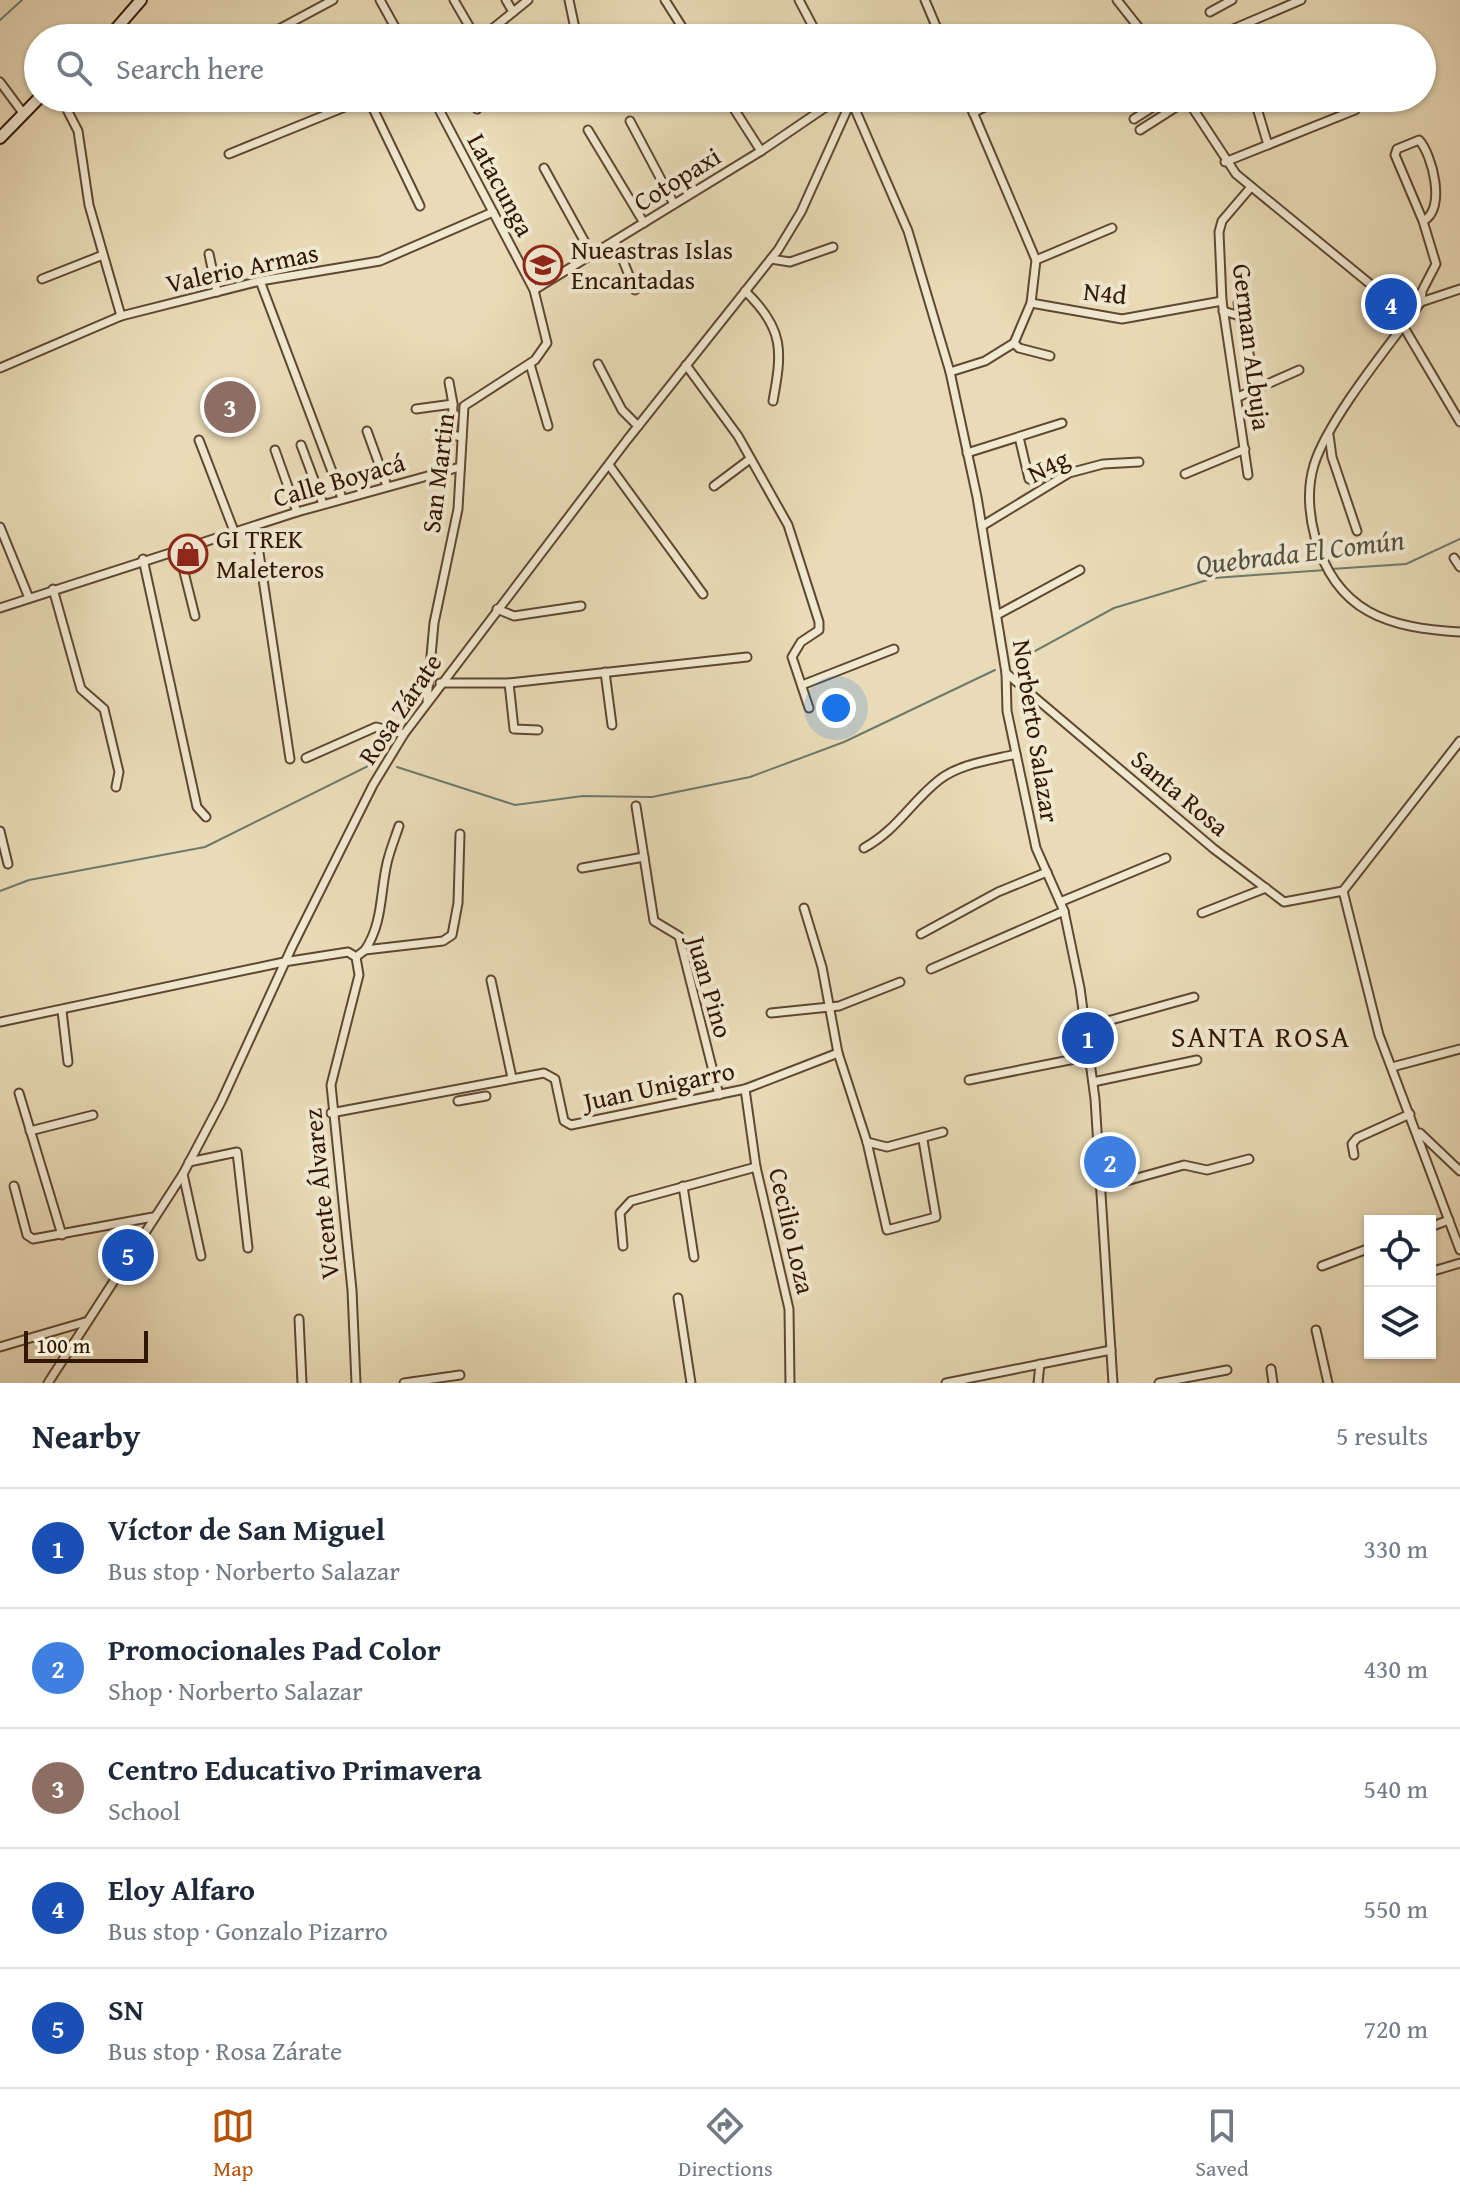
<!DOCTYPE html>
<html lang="en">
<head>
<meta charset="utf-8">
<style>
  body { margin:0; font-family:"Gentium Book Plus",serif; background:#f2f2f3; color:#1f2937 }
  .controls { position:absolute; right:24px; bottom:24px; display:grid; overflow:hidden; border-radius:0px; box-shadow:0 2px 6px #0004 }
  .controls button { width:72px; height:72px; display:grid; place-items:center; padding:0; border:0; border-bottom:2px solid #e0e1e3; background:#fff; color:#1f2937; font:40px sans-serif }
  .scale { position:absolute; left:24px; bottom:20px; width:124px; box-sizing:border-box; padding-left:8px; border:4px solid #2f1704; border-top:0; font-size:22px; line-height:28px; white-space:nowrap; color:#2f1704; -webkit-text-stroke:6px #f1e8d0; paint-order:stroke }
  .you { position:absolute; left:836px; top:708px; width:28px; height:28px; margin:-20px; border:6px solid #fff; border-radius:50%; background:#1a73e8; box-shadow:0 0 0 12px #1a73e833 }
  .badge { display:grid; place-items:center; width:52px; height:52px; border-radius:50%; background:#b45309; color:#fff; font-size:26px; font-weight:700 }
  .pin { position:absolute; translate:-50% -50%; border:4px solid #fff; box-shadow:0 2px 8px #0006 }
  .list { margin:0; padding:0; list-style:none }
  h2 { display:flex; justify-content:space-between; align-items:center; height:104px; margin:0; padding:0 32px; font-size:34px }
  h2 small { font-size:26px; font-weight:400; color:#747a83 }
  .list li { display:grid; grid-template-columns:52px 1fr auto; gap:24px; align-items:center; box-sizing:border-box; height:120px; padding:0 32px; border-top:2px solid #e0e1e3 }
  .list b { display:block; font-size:30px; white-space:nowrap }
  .list p { margin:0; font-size:26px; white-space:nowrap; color:#747a83 }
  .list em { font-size:26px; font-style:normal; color:#747a83 }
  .icon { flex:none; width:44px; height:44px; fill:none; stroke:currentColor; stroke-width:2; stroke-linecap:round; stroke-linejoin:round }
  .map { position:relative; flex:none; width:1460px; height:1383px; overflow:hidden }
  .search { position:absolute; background:#fff; box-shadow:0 2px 6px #0004; left:24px; right:24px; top:24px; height:88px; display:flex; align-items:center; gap:20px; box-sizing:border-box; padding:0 28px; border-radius:44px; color:#747a83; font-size:30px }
  .sheet { height:704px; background:#fff }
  nav { display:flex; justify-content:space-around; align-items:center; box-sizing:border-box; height:112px; border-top:2px solid #e0e1e3; background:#fff; font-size:22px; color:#747a83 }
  nav a { display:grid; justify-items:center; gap:4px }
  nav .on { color:#b45309 }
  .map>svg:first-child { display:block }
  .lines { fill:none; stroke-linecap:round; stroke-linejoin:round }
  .stream { stroke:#6d796c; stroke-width:2 }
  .street-casing { stroke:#5e4831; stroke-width:11 }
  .secondary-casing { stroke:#2f1704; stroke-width:14 }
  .street { stroke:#f1e8d0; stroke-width:7 }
  .secondary { stroke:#f1e8d0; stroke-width:10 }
  .labels { text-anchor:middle; stroke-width:8; stroke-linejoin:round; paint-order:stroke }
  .street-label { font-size:26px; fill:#2f1704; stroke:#f1e8d0 }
  .poi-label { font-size:26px; fill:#2f1704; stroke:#f1e8d0; text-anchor:start }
  .water-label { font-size:28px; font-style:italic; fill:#535041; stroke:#f1e8d0 }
  .quarter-label { font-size:30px; letter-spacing:2px; fill:#2f1704; stroke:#f1e8d0 }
</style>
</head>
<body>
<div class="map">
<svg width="1460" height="1383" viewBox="0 0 1460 1383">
  <rect width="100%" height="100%" fill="#e9dbb7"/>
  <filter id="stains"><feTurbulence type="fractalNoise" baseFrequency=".0025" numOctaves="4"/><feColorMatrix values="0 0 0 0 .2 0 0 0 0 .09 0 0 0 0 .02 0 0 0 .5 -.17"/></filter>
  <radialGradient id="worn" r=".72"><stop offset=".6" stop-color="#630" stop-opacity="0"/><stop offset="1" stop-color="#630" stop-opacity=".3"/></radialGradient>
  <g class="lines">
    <g class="stream">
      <path d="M0,20L22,0"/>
      <path d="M1331,569L1406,564L1460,539"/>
      <path d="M1013,663L1114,608L1214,578L1325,570"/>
      <path d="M397,767L515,805L583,796L652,797L750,777L844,742L995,670"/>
      <path d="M0,891L29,880L205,847L376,762"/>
    </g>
    <defs>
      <g id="street">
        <path d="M380,0L401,38"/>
        <path d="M454,0L476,38"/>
        <path d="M506,0L513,12"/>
        <path d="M569,0L577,38"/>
        <path d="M665,0L689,38"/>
        <path d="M799,0L819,38"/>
        <path d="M925,0L941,38"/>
        <path d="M1117,0L1147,38"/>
        <path d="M1210,12L1232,0"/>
        <path d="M277,30L333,0"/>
        <path d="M481,38L528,0"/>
        <path d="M1212,38L1301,0"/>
        <path d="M0,82L23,113"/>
        <path d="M61,98L78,131L89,205L121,316"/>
        <path d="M368,98L420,206"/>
        <path d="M470,98L477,109"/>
        <path d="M727,98L761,151"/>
        <path d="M1186,98L1236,174L1386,297L1460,422"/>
        <path d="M1254,98L1268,145"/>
        <path d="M851,100L908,231L950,372L977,497L1006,673L1007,711L1036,848L1064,911L1080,988L1095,1099L1113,1383"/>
        <path d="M1085,104L1091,98"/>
        <path d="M973,113L1002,98"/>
        <path d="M1134,119L1167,98"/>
        <path d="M630,121L674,204"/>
        <path d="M588,130L644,223"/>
        <path d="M1140,130L1187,100"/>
        <path d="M229,154L367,98"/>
        <path d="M1225,162L1355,110"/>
        <path d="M544,168L592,255"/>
        <path d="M1423,221C1447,210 1432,154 1419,140L1397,149L1395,155L1423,221L1436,264L1422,291L1421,302C1391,343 1328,419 1314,465C1307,488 1309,514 1315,537C1336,613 1389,628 1460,632"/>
        <path d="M615,241L635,290"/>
        <path d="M209,254L217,292"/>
        <path d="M771,259L790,262L833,247"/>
        <path d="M1036,260L1112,228"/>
        <path d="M42,279L103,255"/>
        <path d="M260,281L342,498"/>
        <path d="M534,290L761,151L839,98"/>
        <path d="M745,291C785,329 782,352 773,401"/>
        <path d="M1421,302L1460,289"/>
        <path d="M1031,303L1122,319L1222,301"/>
        <path d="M1238,303L1240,316"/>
        <path d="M1223,311L1240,316L1251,362"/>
        <path d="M1014,343L1019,348L1050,356"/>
        <path d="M530,364L548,426"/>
        <path d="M598,364L622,410L638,426"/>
        <path d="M686,365L738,436L788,525L819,622V630L801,642L792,657L809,708"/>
        <path d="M0,368L121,316L260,281L380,261L493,212"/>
        <path d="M950,372L985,361L1014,343L1031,303L1036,260L967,98"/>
        <path d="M449,382L453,404"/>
        <path d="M1238,397L1299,370"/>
        <path d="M416,409L453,404L452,435L462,437"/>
        <path d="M367,431L387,486"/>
        <path d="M1329,435L1332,457L1357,531"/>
        <path d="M1019,437L1029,479L1034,481L1050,473"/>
        <path d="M199,440L234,531"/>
        <path d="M301,445L323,504"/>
        <path d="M275,450L297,512"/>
        <path d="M444,452L452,435"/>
        <path d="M967,453L1062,423"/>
        <path d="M609,465L703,594"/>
        <path d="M1185,474L1245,449"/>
        <path d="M1248,475L1222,301L1219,232L1222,221L1251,187"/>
        <path d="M714,486L750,459"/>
        <path d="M255,526L290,759"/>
        <path d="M982,526L1069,473L1103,464L1139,462"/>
        <path d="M0,527L29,598"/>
        <path d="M178,548L195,616"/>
        <path d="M1454,558L1460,567"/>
        <path d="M143,559L197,807L206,817"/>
        <path d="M53,589L81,689L104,709L119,772L116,787"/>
        <path d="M0,608L297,512L460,467"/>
        <path d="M497,609L514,616L581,606"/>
        <path d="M997,615L1080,570"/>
        <path d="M605,672L612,725"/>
        <path d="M1006,673L1214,849L1284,902L1343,891"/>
        <path d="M440,683H509L747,657"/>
        <path d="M509,683L514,729L538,730"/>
        <path d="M802,685L894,649"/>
        <path d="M427,700L434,623L458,509L464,406L535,360L547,343L534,290L433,98"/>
        <path d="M306,758L376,727L404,734"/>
        <path d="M636,806L654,921L679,936L719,1095"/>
        <path d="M0,831L8,864"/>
        <path d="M864,848C898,829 910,803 939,780C959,764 991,760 1016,754"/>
        <path d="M582,868L644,857"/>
        <path d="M1343,891L1379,1035L1460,1250"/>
        <path d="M1343,891L1460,741"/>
        <path d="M1060,902L1166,858"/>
        <path d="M804,908L822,967L838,1053L867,1142L887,1230L936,1217L923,1140"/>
        <path d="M1202,913L1266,888"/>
        <path d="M921,934L998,892L1047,872"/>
        <path d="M365,950C383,923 380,893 387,863C390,850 395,838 399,826"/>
        <path d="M356,957L359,975L331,1085L352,1290L356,1383"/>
        <path d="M356,957L365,950L443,941L452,935L458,903L460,834"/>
        <path d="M931,969L1064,911"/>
        <path d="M491,980L512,1078"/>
        <path d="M62,1011L68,1062"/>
        <path d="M771,1013L839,1006L900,982"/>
        <path d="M0,1022L284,962L348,952L356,957"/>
        <path d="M1086,1027L1194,997"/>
        <path d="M1392,1067L1460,1049"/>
        <path d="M969,1080L1090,1056"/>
        <path d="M1093,1082L1197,1060"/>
        <path d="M745,1089L756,1167L789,1309L790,1383"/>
        <path d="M19,1093L62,1235"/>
        <path d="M458,1101L486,1096"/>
        <path d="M331,1113L544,1073L555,1079L564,1121L571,1125L745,1089L838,1053"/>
        <path d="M30,1131L93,1115"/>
        <path d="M1420,1133L1460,1171"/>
        <path d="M867,1142L887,1147L943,1132"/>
        <path d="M1354,1155L1352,1144L1357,1138L1410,1114"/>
        <path d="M189,1162L237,1152L248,1248"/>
        <path d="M183,1174L201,1256"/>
        <path d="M14,1186L27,1235L33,1239L153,1217"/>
        <path d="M683,1186L694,1257"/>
        <path d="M1101,1188L1184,1165L1207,1170L1249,1159"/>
        <path d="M1430,1227L1449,1220"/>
        <path d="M623,1246L620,1213L631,1201L756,1167"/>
        <path d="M1322,1266L1370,1248"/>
        <path d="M1430,1272L1460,1263"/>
        <path d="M678,1298L691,1383"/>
        <path d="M299,1319L302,1383"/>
        <path d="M1316,1330L1328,1383"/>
        <path d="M0,1347L85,1322"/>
        <path d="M1271,1369L1273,1383"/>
        <path d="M48,1383L183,1174L221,1102L292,947L373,785L404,734L627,440L778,250L801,212L851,101"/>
        <path d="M404,1383L460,1375"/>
        <path d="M946,1383L1111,1350"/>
        <path d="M1038,1383L1040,1364"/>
        <path d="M1159,1383L1227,1370"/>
      </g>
      <g id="secondary">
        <path d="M108,38L141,0"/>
        <path d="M0,138L39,98"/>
      </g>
    </defs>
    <use href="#street" class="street-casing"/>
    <use href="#secondary" class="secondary-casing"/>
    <use href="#street" class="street"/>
    <use href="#secondary" class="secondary"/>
  </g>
  <defs>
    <symbol id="school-ring" viewBox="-11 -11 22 22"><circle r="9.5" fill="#f1e8d0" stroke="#8f2418" stroke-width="1.5"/><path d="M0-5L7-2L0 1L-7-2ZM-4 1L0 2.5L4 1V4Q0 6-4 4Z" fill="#8f2418"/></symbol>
    <symbol id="shop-ring" viewBox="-11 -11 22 22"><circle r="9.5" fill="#f1e8d0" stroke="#8f2418" stroke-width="1.5"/><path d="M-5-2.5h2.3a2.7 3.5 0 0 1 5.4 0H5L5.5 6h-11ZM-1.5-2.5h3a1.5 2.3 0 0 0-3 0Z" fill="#8f2418"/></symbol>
  </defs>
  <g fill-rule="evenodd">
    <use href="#school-ring" x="521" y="243" width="44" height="44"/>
    <use href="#shop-ring" x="166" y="532" width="44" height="44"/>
  </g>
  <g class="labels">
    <g class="street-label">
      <text transform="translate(677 179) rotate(-32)" y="9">Cotopaxi</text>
      <text transform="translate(501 185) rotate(62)" y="9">Latacunga</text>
      <text transform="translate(242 268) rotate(-12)" y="9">Valerio Armas</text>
      <text transform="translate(1105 293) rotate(6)" y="9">N4d</text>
      <text transform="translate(1252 347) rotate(83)" y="9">German ALbuja</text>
      <text transform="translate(1048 466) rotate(-27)" y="9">N4g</text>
      <text transform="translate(438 473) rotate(-83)" y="9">San Martin</text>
      <text transform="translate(339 480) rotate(-16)" y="9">Calle Boyacá</text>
      <text transform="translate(400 709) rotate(-56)" y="9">Rosa Zárate</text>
      <text transform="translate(1036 731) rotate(81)" y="9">Norberto Salazar</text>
      <text transform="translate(1180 793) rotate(40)" y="9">Santa Rosa</text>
      <text transform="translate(710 987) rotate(74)" y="9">Juan Pino</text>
      <text transform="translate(659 1086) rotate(-12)" y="9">Juan Unigarro</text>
      <text transform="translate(321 1194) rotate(-96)" y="9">Vicente Álvarez</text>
      <text transform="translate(792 1231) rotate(77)" y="9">Cecilio Loza</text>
    </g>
    <g class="poi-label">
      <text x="571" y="259">Nueastras Islas<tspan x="571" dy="30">Encantadas</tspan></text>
      <text x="216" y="548">GI TREK<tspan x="216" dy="30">Maleteros</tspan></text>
    </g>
    <g class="water-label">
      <text transform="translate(1300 552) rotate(-7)" y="10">Quebrada El Común</text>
    </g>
    <g class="quarter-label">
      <text x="1261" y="1047">SANTA ROSA</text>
    </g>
  </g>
  <rect width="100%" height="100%" filter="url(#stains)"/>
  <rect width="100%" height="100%" fill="url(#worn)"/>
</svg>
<div class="controls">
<button><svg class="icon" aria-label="locate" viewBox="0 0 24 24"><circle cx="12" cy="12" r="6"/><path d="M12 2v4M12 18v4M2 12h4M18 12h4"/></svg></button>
<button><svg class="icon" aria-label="layers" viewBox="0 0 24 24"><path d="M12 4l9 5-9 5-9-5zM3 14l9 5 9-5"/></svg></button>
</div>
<div class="scale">100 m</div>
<div class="you"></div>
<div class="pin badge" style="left:1088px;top:1038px;background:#1a4fb4">1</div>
<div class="pin badge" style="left:1110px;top:1162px;background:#3f7fe0">2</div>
<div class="pin badge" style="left:230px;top:407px;background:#8d6e63">3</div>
<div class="pin badge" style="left:1391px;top:304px;background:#1a4fb4">4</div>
<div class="pin badge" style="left:128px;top:1255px;background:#1a4fb4">5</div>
<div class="search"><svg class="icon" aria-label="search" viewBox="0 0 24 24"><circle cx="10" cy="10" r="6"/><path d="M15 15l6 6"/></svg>Search here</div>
</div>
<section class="sheet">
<h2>Nearby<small>5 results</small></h2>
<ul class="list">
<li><span class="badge" style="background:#1a4fb4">1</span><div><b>Víctor de San Miguel</b><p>Bus stop · Norberto Salazar</p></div><em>330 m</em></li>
<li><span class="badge" style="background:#3f7fe0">2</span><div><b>Promocionales Pad Color</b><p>Shop · Norberto Salazar</p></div><em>430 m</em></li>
<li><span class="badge" style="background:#8d6e63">3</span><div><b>Centro Educativo Primavera</b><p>School</p></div><em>540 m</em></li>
<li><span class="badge" style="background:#1a4fb4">4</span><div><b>Eloy Alfaro</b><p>Bus stop · Gonzalo Pizarro</p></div><em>550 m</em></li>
<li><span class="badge" style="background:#1a4fb4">5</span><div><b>SN</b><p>Bus stop · Rosa Zárate</p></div><em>720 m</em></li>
</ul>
</section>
<nav>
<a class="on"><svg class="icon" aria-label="map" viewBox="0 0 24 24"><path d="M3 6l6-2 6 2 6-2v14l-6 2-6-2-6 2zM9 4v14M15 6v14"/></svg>Map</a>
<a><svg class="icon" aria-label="directions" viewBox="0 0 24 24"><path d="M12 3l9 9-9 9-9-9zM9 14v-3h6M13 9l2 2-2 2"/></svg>Directions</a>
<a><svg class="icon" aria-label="saved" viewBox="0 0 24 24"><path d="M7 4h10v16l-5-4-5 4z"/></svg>Saved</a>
</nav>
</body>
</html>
